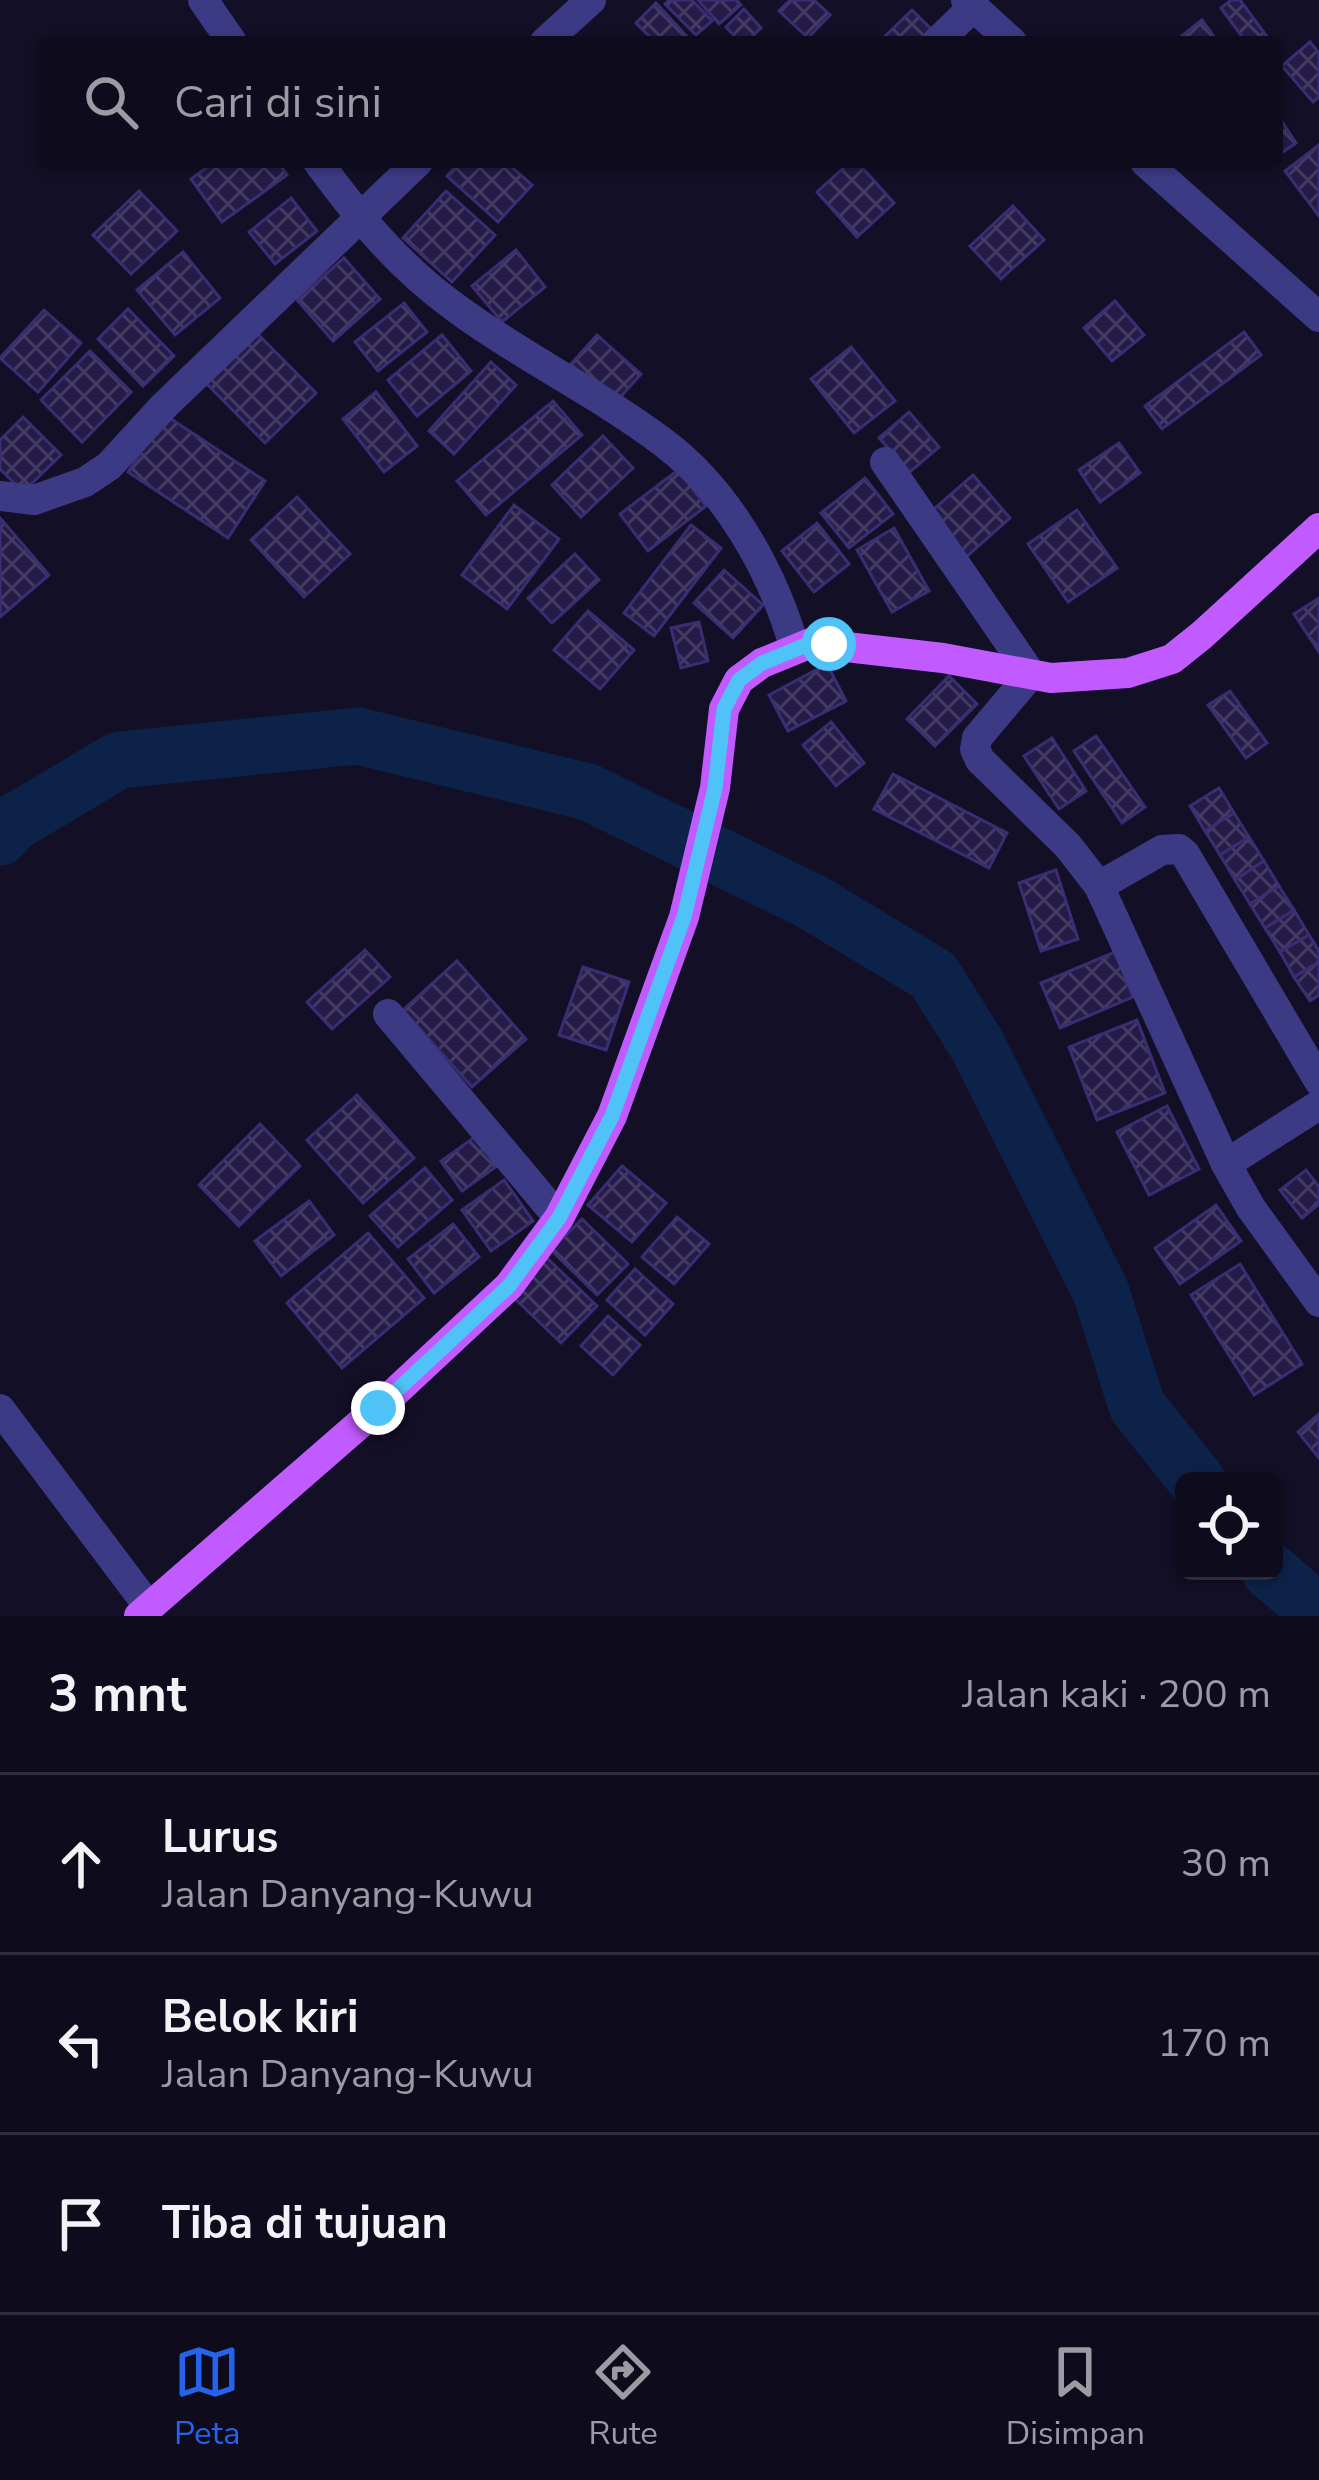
<!DOCTYPE html>
<html lang="id">
<head>
<meta charset="utf-8">
<style>
  body { margin:0; font-family:"Nunito Sans",sans-serif; background:#171425; color:#f1f3f6 }
  .controls { position:absolute; right:36px; bottom:36px; display:grid; overflow:hidden; border-radius:18px; box-shadow:0 3px 9px #0004 }
  .controls button { width:108px; height:108px; display:grid; place-items:center; padding:0; border:0; border-bottom:3px solid #2e2b3b; background:#0e0b1c; color:#f1f3f6; font:60px sans-serif }
  .stop { position:absolute; width:36px; height:36px; margin:-27px; border:9px solid #4fc3f7; border-radius:50%; background:#fff }
  .stop.end { background:#4fc3f7; border-color:#fff; box-shadow:0 3px 12px #0008 }
  .list { margin:0; padding:0; list-style:none }
  h2 { display:flex; justify-content:space-between; align-items:center; height:156px; margin:0; padding:0 48px; font-size:51px }
  h2 small { font-size:39px; font-weight:400; color:#9b9ba3 }
  .list li { display:grid; grid-template-columns:78px 1fr auto; gap:36px; align-items:center; box-sizing:border-box; height:180px; padding:0 48px; border-top:3px solid #2e2b3b }
  .list b { display:block; font-size:45px; white-space:nowrap }
  .list p { margin:0; font-size:39px; white-space:nowrap; color:#9b9ba3 }
  .list em { font-size:39px; font-style:normal; color:#9b9ba3 }
  .icon { flex:none; width:66px; height:66px; fill:none; stroke:currentColor; stroke-width:2; stroke-linecap:round; stroke-linejoin:round }
  .map { position:relative; flex:none; width:1319px; height:1616px; overflow:hidden }
  .search { position:absolute; background:#0e0b1c; box-shadow:0 3px 9px #0004; left:36px; right:36px; top:36px; height:132px; display:flex; align-items:center; gap:30px; box-sizing:border-box; padding:0 42px; border-radius:18px; color:#9b9ba3; font-size:45px }
  .sheet { height:696px; background:#0e0b1c }
  nav { display:flex; justify-content:space-around; align-items:center; box-sizing:border-box; height:168px; border-top:3px solid #2e2b3b; background:#0e0b1c; font-size:33px; color:#9b9ba3 }
  nav a { display:grid; justify-items:center; gap:6px }
  nav .on { color:#2563eb }
  .map>svg:first-child { display:block }
  .lines { fill:none; stroke-linecap:round; stroke-linejoin:round }
  .river { stroke:#0c2248; stroke-width:57 }
  .building { fill:url(#building-cross-hatch); stroke:#3b2d73; stroke-width:3 }
  .minor { stroke:#3d3a85; stroke-width:30 }
  .major { stroke:#c25bff; stroke-width:30 }
  .route { stroke:#4fc3f7; stroke-width:15 }
</style>
</head>
<body>
<div class="map">
<svg width="1319" height="1616" viewBox="0 0 1319 1616">
  <defs>
    <pattern id="building-cross-hatch" width="8" height="8" patternUnits="userSpaceOnUse" patternTransform="scale(3)"><rect width="8" height="8" fill="#241b47"/><path d="M0 0l8 8M0 8l8-8" fill="none" stroke="#433b63"/></pattern>
  </defs>
  <rect width="100%" height="100%" fill="#130f26"/>
  <g class="lines">
    <g class="river">
      <path d="M0,837L13,823L119,760L358,736L588,792L812,902L933,975L977,1045L1101,1292L1137,1406L1197,1481"/>
      <path d="M1270,1571L1319,1613"/>
    </g>
  </g>
  <g class="building">
    <path d="M669,0H692L712,21L696,35L665,4Z"/>
    <path d="M698,0H736L741,5L719,24Z"/>
    <path d="M790,0H814L830,15L808,38L779,11Z"/>
    <path d="M1231,0H1240L1268,38L1246,42L1221,8Z"/>
    <path d="M656,3L692,42H655L636,23Z"/>
    <path d="M744,9L761,28L746,42H740L726,27Z"/>
    <path d="M912,10L937,35L930,42H879Z"/>
    <path d="M1202,20L1218,42H1174Z"/>
    <path d="M1310,42L1319,53V97L1313,102L1282,66Z"/>
    <path d="M1279,117L1296,143L1277,156V119Z"/>
    <path d="M1319,145V216L1285,171Z"/>
    <path d="M214,162H278L287,175L222,222L191,179Z"/>
    <path d="M459,162H506L532,185L498,222L447,176Z"/>
    <path d="M850,162H857L894,203L857,237L817,192Z"/>
    <path d="M139,191L177,231L131,274L93,235Z"/>
    <path d="M446,191L495,235L452,282L403,238Z"/>
    <path d="M291,198L317,231L275,264L249,232Z"/>
    <path d="M1013,206L1044,240L1001,279L970,246Z"/>
    <path d="M516,250L545,287L502,322L472,286Z"/>
    <path d="M183,252L220,298L175,335L137,290Z"/>
    <path d="M344,258L380,299L333,341L297,300Z"/>
    <path d="M1115,301L1144,335L1112,361L1084,328Z"/>
    <path d="M404,303L427,332L378,371L355,342Z"/>
    <path d="M128,309L174,356L143,386L98,339Z"/>
    <path d="M44,310L81,343L38,392L0,358Z"/>
    <path d="M252,328L316,393L265,443L201,378Z"/>
    <path d="M1244,332L1261,355L1162,429L1145,406Z"/>
    <path d="M442,335L471,371L417,416L388,380Z"/>
    <path d="M597,335L641,374L615,403L571,364Z"/>
    <path d="M851,347L895,401L854,433L811,379Z"/>
    <path d="M90,351L131,392L82,442L41,400Z"/>
    <path d="M491,362L516,385L454,454L429,431Z"/>
    <path d="M376,392L417,446L384,472L343,419Z"/>
    <path d="M553,401L582,435L486,515L457,481Z"/>
    <path d="M909,412L939,447L910,472L879,438Z"/>
    <path d="M165,415L265,481L228,538L128,472Z"/>
    <path d="M23,417L61,455L23,492L0,469V440Z"/>
    <path d="M603,436L633,468L581,517L552,485Z"/>
    <path d="M1119,443L1140,473L1100,502L1079,470Z"/>
    <path d="M678,470L706,506L648,551L620,514Z"/>
    <path d="M973,475L1010,518L965,558L927,515Z"/>
    <path d="M865,478L893,514L849,548L821,513Z"/>
    <path d="M297,497L350,554L304,597L251,540Z"/>
    <path d="M514,505L559,539L507,609L462,575Z"/>
    <path d="M1077,510L1117,568L1068,602L1028,544Z"/>
    <path d="M0,518L49,575L0,617Z"/>
    <path d="M817,523L849,564L814,592L782,551Z"/>
    <path d="M691,525L721,548L654,636L624,613Z"/>
    <path d="M894,528L929,591L892,612L857,550Z"/>
    <path d="M575,554L599,580L552,623L528,598Z"/>
    <path d="M724,570L763,605L733,638L694,603Z"/>
    <path d="M1319,598V652L1294,614Z"/>
    <path d="M588,611L634,650L600,689L554,650Z"/>
    <path d="M699,622L708,661L681,668L671,628Z"/>
    <path d="M827,664L846,701L788,731L769,695Z"/>
    <path d="M949,676L977,704L935,746L907,719Z"/>
    <path d="M1230,691L1267,743L1246,758L1208,705Z"/>
    <path d="M831,722L864,763L836,786L803,745Z"/>
    <path d="M1096,736L1145,807L1122,823L1074,751Z"/>
    <path d="M1052,738L1086,791L1059,809L1024,756Z"/>
    <path d="M893,774L1007,833L989,868L874,809Z"/>
    <path d="M1219,788L1234,813L1205,831L1190,806Z"/>
    <path d="M1234,813L1249,837L1220,855L1205,831Z"/>
    <path d="M1249,837L1264,861L1235,880L1220,855Z"/>
    <path d="M1264,861L1279,886L1250,904L1235,880Z"/>
    <path d="M1056,870L1078,939L1041,951L1019,883Z"/>
    <path d="M1279,886L1294,910L1265,928L1250,904Z"/>
    <path d="M1294,910L1309,935L1280,952L1265,928Z"/>
    <path d="M1309,935L1319,951V962L1294,977L1280,952Z"/>
    <path d="M365,950L390,977L332,1029L307,1002Z"/>
    <path d="M1115,952L1133,997L1060,1028L1041,983Z"/>
    <path d="M457,961L526,1039L472,1087L403,1010Z"/>
    <path d="M1319,962V995L1310,1001L1294,977Z"/>
    <path d="M583,967L629,982L606,1050L559,1035Z"/>
    <path d="M1137,1020L1165,1093L1097,1120L1069,1047Z"/>
    <path d="M357,1095L414,1158L363,1203L307,1140Z"/>
    <path d="M1167,1106L1199,1169L1149,1195L1117,1132Z"/>
    <path d="M260,1124L300,1166L239,1226L199,1185Z"/>
    <path d="M479,1134L500,1164L462,1191L441,1161Z"/>
    <path d="M622,1166L666,1203L632,1242L588,1205Z"/>
    <path d="M425,1168L452,1200L398,1247L370,1216Z"/>
    <path d="M1306,1170L1319,1187V1204L1302,1218L1280,1190Z"/>
    <path d="M504,1180L533,1221L491,1251L462,1210Z"/>
    <path d="M309,1201L334,1235L281,1276L255,1241Z"/>
    <path d="M1216,1205L1241,1241L1180,1284L1155,1248Z"/>
    <path d="M677,1217L709,1244L674,1284L642,1257Z"/>
    <path d="M582,1219L628,1264L597,1295L551,1250Z"/>
    <path d="M453,1224L479,1257L434,1293L408,1259Z"/>
    <path d="M368,1233L424,1298L342,1368L287,1303Z"/>
    <path d="M547,1258L597,1306L561,1343L511,1295Z"/>
    <path d="M1240,1264L1302,1364L1254,1395L1191,1295Z"/>
    <path d="M635,1269L673,1304L645,1335L607,1300Z"/>
    <path d="M608,1316L640,1345L613,1375L581,1346Z"/>
    <path d="M1319,1414V1458L1298,1432Z"/>
  </g>
  <g class="lines">
    <g class="minor">
      <path d="M203,0L232,42"/>
      <path d="M966,0L1012,42"/>
      <path d="M545,42L591,0"/>
      <path d="M937,42L973,7"/>
      <path d="M318,162C359,218 399,267 456,308C522,357 598,393 664,443C728,491 773,572 795,649"/>
      <path d="M1145,162L1319,317"/>
      <path d="M885,462L1031,674L977,738L975,749L980,760L1068,846L1099,886L1226,1164L1251,1208L1319,1302"/>
      <path d="M0,496L34,500L85,482L109,466L164,406L418,162"/>
      <path d="M1099,886L1162,850L1179,849L1185,854L1319,1081"/>
      <path d="M388,1014L559,1218"/>
      <path d="M1226,1164L1319,1105"/>
      <path d="M0,1409L149,1607"/>
    </g>
    <path class="major" d="M139,1616L378,1408L509,1286L559,1218L612,1116L684,917L715,788L724,709L739,680L762,663L811,643L943,658L1051,678L1128,673L1172,659L1202,635L1319,528"/>
  </g>
  <g class="lines">
    <path class="route" d="M378,1408L509,1286L559,1218L612,1116L684,917L715,788L724,709L739,680L762,663L811,643L829,644"/>
  </g>
</svg>
<div class="controls">
<button><svg class="icon" aria-label="locate" viewBox="0 0 24 24"><circle cx="12" cy="12" r="6"/><path d="M12 2v4M12 18v4M2 12h4M18 12h4"/></svg></button>
</div>
<div class="stop" style="left:829px;top:644px"></div>
<div class="stop end" style="left:378px;top:1408px"></div>
<div class="search"><svg class="icon" aria-label="search" viewBox="0 0 24 24"><circle cx="10" cy="10" r="6"/><path d="M15 15l6 6"/></svg>Cari di sini</div>
</div>
<section class="sheet">
<h2>3 mnt<small>Jalan kaki · 200 m</small></h2>
<ul class="list">
<li><svg class="icon" aria-label="ahead" viewBox="0 0 24 24"><path d="M12 20V5M6 11l6-6 6 6"/></svg><div><b>Lurus</b><p>Jalan Danyang-Kuwu</p></div><em>30 m</em></li>
<li><svg class="icon" aria-label="left" viewBox="0 0 24 24"><path d="M17 20v-9H6M10 6l-5 5 5 5"/></svg><div><b>Belok kiri</b><p>Jalan Danyang-Kuwu</p></div><em>170 m</em></li>
<li><svg class="icon" aria-label="arrive" viewBox="0 0 24 24"><path d="M6 21V4h12l-3 4 3 4H6"/></svg><div><b>Tiba di tujuan</b></div></li>
</ul>
</section>
<nav>
<a class="on"><svg class="icon" aria-label="map" viewBox="0 0 24 24"><path d="M3 6l6-2 6 2 6-2v14l-6 2-6-2-6 2zM9 4v14M15 6v14"/></svg>Peta</a>
<a><svg class="icon" aria-label="directions" viewBox="0 0 24 24"><path d="M12 3l9 9-9 9-9-9zM9 14v-3h6M13 9l2 2-2 2"/></svg>Rute</a>
<a><svg class="icon" aria-label="saved" viewBox="0 0 24 24"><path d="M7 4h10v16l-5-4-5 4z"/></svg>Disimpan</a>
</nav>
</body>
</html>
